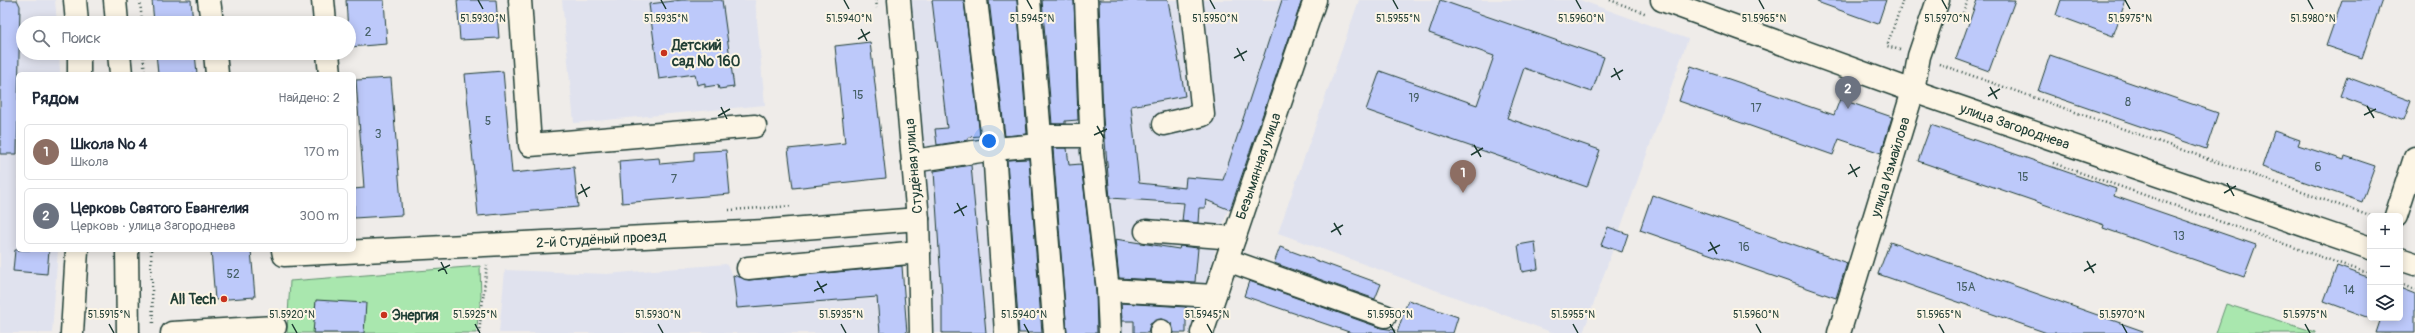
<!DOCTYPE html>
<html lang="ru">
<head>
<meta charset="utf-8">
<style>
  body { margin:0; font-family:Pangolin,sans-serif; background:#f6f6f7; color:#1f2937 }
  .controls { position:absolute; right:12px; bottom:12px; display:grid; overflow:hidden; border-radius:6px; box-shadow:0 2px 10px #0003 }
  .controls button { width:36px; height:36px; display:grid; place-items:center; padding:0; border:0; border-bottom:1px solid #e0e1e3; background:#fff; color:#1f2937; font:20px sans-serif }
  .you { position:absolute; left:989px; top:141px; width:14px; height:14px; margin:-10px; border:3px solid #fff; border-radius:50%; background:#1a73e8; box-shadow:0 0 0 6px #1a73e833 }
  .badge { display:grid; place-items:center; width:26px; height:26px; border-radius:50%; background:#1a73e8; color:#fff; font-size:13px; font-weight:700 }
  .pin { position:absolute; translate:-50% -33px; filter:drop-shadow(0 1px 2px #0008) }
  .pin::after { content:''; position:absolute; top:21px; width:14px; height:12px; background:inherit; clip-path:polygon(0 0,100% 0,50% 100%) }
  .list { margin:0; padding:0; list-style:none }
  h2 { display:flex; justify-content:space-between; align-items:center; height:52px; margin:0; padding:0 16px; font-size:17px }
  h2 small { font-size:13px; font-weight:400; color:#747a83 }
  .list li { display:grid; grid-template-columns:26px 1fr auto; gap:12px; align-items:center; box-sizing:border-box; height:56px; margin:0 8px 8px; padding:0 8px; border:1px solid #e0e1e3; border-radius:6px }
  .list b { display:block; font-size:15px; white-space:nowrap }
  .list p { margin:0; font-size:13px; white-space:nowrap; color:#747a83 }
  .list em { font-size:13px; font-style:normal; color:#747a83 }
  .icon { flex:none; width:22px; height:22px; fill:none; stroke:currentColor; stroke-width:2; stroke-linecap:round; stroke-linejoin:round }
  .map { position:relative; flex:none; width:2415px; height:333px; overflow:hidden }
  .search { position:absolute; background:#fff; box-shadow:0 2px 10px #0003; left:16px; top:16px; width:340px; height:44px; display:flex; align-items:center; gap:10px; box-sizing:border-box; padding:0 14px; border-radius:22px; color:#747a83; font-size:15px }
  .panel { position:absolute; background:#fff; box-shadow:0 2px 10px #0003; left:16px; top:72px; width:340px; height:180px; border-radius:6px }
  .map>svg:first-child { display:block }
  .built { fill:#e0e2ee }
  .green { fill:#a9e7ae; stroke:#649271 }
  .building { fill:#bdc9fa; stroke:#1f3d34 }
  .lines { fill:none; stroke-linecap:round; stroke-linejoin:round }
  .minor-casing { stroke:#1f3d34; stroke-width:25 }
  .major-casing { stroke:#1f3d34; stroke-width:25 }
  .path { stroke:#1f3d34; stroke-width:2.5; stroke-dasharray:1 3; stroke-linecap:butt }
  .minor { stroke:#fcf5e5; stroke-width:22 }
  .major { stroke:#fcf5e5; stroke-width:22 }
  .ticks { fill:none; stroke:#1f3d34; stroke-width:1.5 }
  .poi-dot { fill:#c8321e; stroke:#fcf5e5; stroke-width:1.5 }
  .labels { text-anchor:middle; stroke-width:4; stroke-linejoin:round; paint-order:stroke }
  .number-label { font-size:12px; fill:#466066 }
  .poi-label { font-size:14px; font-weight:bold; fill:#1f3d34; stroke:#fcf5e5; text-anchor:start }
  .street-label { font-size:14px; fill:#1f3d34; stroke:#fcf5e5 }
  .ticks-label { font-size:10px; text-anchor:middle; fill:#1f3d34; stroke:#fcf5e5; stroke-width:4; stroke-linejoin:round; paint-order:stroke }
</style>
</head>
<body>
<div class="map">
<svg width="2415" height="333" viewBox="0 0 2415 333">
  <rect width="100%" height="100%" fill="#efece9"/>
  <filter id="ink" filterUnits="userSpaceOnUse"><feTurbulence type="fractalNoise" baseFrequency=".025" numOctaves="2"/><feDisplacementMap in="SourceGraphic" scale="8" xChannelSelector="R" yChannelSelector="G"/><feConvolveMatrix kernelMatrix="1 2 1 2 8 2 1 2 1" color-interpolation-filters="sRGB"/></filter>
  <g filter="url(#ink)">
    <g class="built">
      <path d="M0,0H55L57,23H23V53H59L60,74H18V250H58L52,333H0Z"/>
      <path d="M562,0H755L765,105L574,123Z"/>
      <path d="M908,0H1300L1218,239L1194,333H933L930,214Z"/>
      <path d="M1359,0H1580L1688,39L1583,333H1554L1278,233Z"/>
      <path d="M726,264L733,275L902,266L907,333H499L505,270L607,274Z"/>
    </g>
    <g class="green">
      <path d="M480,266L481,297L476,333H287L290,281Z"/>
      <path d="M2226,304L2315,332V333H2216Z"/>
    </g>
    <g class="building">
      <path d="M0,0H17L20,6L17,154H0Z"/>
      <path d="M152,0H191L193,23H154Z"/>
      <path d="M346,0H384L387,44L349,47Z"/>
      <path d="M457,0H496L499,38L460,40Z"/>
      <path d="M682,0H722L734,87L719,89L718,85L705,87V83L697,85L695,74L659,79L649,4Z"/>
      <path d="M932,0H964L980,136L968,137V140L937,145L935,129L947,128Z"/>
      <path d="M989,0H1017L1027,134L1005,136Z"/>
      <path d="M1042,0H1074L1078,120L1065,121V124H1052Z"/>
      <path d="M1099,0H1168L1185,96L1131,106L1139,183L1185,188L1186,177L1223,180L1282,0H1302L1230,210L1206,200L1205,208H1199L1198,223L1182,221L1184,203L1110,198L1103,118Z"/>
      <path d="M1440,0L1604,57L1592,92L1524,68L1507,118L1600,150L1587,187L1366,110L1380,71L1477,105L1494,56L1429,33Z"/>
      <path d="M1817,0H1886L1878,24L1817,2Z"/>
      <path d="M1977,0H2015L1989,71L1956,59Z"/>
      <path d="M2061,0H2126L2113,36L2056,15Z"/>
      <path d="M2342,0H2382L2362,58L2326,46Z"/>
      <path d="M870,42L886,178L793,188L788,149L845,143L835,46Z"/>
      <path d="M156,53H195L197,74H158Z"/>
      <path d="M2050,55L2218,113L2206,149L2038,91Z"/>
      <path d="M1691,66L1834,115L1840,99L1892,117L1881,153L1839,139L1833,155L1679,101Z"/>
      <path d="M503,71L512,173L574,167L578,207L478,216L465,74Z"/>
      <path d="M2347,77L2411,101L2404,120L2340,96Z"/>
      <path d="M391,78L402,215L354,218V189L364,188L356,80Z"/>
      <path d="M1931,125L2116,189L2114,196L2256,245L2244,277L2103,228L2104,225L1918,161Z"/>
      <path d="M2274,131L2300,140L2298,145L2344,160L2345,156L2375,166L2362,202L2262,167Z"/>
      <path d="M1053,148H1067L1069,165L1081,164L1096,291L1097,333H1067Z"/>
      <path d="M726,150L730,194L622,203L619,161L659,158L660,164L694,161V152Z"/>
      <path d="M1029,159L1042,333H1019L1007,160Z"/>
      <path d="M971,165L986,333H942V297L934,171Z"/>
      <path d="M1652,195L1847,263L1836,298L1640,230Z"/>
      <path d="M1608,227L1628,234L1622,252L1601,245Z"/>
      <path d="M1115,239L1179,249L1180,246L1198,248L1195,282L1119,278Z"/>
      <path d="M1535,242L1538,269L1522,272L1518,245Z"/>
      <path d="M1890,242L2143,331L2142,333H2047L1878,274Z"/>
      <path d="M1280,247L1381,284L1375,299L1274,263Z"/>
      <path d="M15,250H49L47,274L13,271Z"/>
      <path d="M211,250H251L255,297L215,300Z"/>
      <path d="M902,266L907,333H880L877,297L737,308L733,275L749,280Z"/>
      <path d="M2337,266L2370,278V318L2324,301Z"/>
      <path d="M1249,281L1381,328L1395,330L1394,333H1352L1244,296Z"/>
      <path d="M2400,288L2415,294V333H2376L2381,318H2400Z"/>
      <path d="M316,300L366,303L364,333H313Z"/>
      <path d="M1408,300L1458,317L1453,333H1397Z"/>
      <path d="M1121,303L1186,307V333H1174L1172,324L1161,319L1150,324L1148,333H1134V321H1122Z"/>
    </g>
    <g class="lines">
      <defs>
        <g id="minor">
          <path d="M115,0L117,23"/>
          <path d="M209,0L212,23"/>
          <path d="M323,0L325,23"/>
          <path d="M520,0L530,145L755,126"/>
          <path d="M899,0L918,219L921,333"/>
          <path d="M1029,0L1040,136"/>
          <path d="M1086,0L1092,152L1108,290"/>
          <path d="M1662,0L1913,91L2370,248"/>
          <path d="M119,53L121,74"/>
          <path d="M215,53L217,74"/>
          <path d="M328,53L330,74"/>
          <path d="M1164,124L1203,115L1191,0"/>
          <path d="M1040,145L1055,333"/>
          <path d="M913,161L994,149L976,0"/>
          <path d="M2396,216L2415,158"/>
          <path d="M1146,231L1234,238"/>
          <path d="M127,250L128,333"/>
          <path d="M283,250L284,255L765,231L918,219"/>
          <path d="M2400,259L2415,264"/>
          <path d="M1227,260L1385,316"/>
          <path d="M748,268L919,252"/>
          <path d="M1161,331V333"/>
          <path d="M172,333L275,327"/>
          <path d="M1006,333L994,149L1040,145V136H1092"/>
          <path d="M1110,333L1108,290L1214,296"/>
          <path d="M1202,333L1315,0"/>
          <path d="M1839,333L1913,91L1919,56L1938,0"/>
        </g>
        <g id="major">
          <path d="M75,0L77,23"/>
          <path d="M79,53V74"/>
          <path d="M72,333L77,250"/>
        </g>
      </defs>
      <use href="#minor" class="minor-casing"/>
      <use href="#major" class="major-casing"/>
      <g class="path">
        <path d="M140,0L142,23"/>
        <path d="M876,0L877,8"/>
        <path d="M1610,0L1647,14"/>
        <path d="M1963,13L1968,0"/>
        <path d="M1900,50L1887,46L1903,0"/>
        <path d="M143,53L145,74"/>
        <path d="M1939,64L2370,216"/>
        <path d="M2053,163L2370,274"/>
        <path d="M729,210L792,206"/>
        <path d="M151,250L153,325"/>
        <path d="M2400,284L2415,290"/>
        <path d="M479,333L487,265"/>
      </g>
      <use href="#minor" class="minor"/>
      <use href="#major" class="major"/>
    </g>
  </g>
  <path class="ticks" d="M478,0L483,9M661,0L666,9M844,0L849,9M1027,0L1032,9M1210,0L1215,9M1393,0L1398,9M1576,0L1581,9M1759,0L1764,9M1942,0L1947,9M2125,0L2130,9M2308,0L2313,9M861,29L867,41M858,39L870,32M1237,48L1244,61M1234,58L1247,51M1614,68L1620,80M1611,77L1623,70M1990,87L1997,99M1988,96L2000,89M2367,106L2374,118M721,107L727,119M2364,115L2376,109M718,116L730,109M1097,126L1104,138M1094,135L1107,129M1474,145L1481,157M1471,155L1483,148M1850,164L1857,177M1848,174L1860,167M2227,183L2234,196M581,184L587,197M2224,193L2236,186M578,194L590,187M957,203L964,216M954,213L967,206M1334,223L1341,235M1331,232L1343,225M1710,242L1717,254M1708,251L1720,245M2087,261L2094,273M441,262L447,274M438,271L450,265M2084,271L2096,264M817,281L824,293M814,291L827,284M109,324L114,333M292,324L297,333M475,324L480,333M658,324L663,333M841,324L846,333M1024,324L1029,333M1207,324L1212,333M1390,324L1395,333M1573,324L1578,333M1756,324L1761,333M1939,324L1944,333M2122,324L2127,333M2305,324L2310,333"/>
  <g class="poi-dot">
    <circle cx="664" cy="53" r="4"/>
    <circle cx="224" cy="299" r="4"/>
    <circle cx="384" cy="315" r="4"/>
  </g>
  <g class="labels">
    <g class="number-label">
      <text x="368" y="36">2</text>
      <text x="858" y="99">15</text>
      <text x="1414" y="102">19</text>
      <text x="2128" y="106">8</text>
      <text x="1756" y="112">17</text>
      <text x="488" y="125">5</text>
      <text x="378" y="138">3</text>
      <text x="2318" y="171">6</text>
      <text x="2023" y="181">15</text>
      <text x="674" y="183">7</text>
      <text x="2179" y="240">13</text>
      <text x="1744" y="251">16</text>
      <text x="233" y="278">52</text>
      <text x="1966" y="291">15А</text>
      <text x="2349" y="294">14</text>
    </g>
    <g class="poi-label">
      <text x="672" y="50">Детский<tspan x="672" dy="16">сад № 160</tspan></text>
      <text x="216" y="304" text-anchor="end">All Tech</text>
      <text x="392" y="320">Энергия</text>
    </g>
    <g class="street-label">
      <text transform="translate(2015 126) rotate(19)" y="5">улица Загороднева</text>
      <text transform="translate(913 166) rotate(-95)" y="5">Студёная улица</text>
      <text transform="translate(1258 166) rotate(-71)" y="5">Безымянная улица</text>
      <text transform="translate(1890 167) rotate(-73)" y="5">улица Измайлова</text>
      <text transform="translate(601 239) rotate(-3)" y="5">2-й Студёный проезд</text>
    </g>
  </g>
  <g class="ticks-label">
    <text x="1947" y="22">51.5970°N</text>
    <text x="483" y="22">51.5930°N</text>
    <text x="666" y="22">51.5935°N</text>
    <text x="849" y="22">51.5940°N</text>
    <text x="1032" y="22">51.5945°N</text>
    <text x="1215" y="22">51.5950°N</text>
    <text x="1398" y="22">51.5955°N</text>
    <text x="1581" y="22">51.5960°N</text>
    <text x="1764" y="22">51.5965°N</text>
    <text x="2130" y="22">51.5975°N</text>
    <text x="2313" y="22">51.5980°N</text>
    <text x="109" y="318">51.5915°N</text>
    <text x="292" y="318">51.5920°N</text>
    <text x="475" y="318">51.5925°N</text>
    <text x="658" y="318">51.5930°N</text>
    <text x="841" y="318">51.5935°N</text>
    <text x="1024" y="318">51.5940°N</text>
    <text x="1207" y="318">51.5945°N</text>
    <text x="1390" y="318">51.5950°N</text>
    <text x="1573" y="318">51.5955°N</text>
    <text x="1756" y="318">51.5960°N</text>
    <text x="1939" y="318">51.5965°N</text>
    <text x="2122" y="318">51.5970°N</text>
    <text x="2305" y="318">51.5975°N</text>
  </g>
</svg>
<div class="controls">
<button>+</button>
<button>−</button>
<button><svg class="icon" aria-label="layers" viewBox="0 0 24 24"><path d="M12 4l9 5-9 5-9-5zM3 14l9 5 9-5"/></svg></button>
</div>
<div class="you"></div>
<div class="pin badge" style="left:1463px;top:193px;background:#8d6e63">1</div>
<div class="pin badge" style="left:1848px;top:109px;background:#6b7280">2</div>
<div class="search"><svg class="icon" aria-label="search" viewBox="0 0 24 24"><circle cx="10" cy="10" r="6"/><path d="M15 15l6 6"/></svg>Поиск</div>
<section class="panel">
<h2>Рядом<small>Найдено: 2</small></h2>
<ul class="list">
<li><span class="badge" style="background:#8d6e63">1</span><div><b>Школа № 4</b><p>Школа</p></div><em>170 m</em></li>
<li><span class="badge" style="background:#6b7280">2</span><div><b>Церковь Святого Евангелия</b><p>Церковь · улица Загороднева</p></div><em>300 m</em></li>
</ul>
</section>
</div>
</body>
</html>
